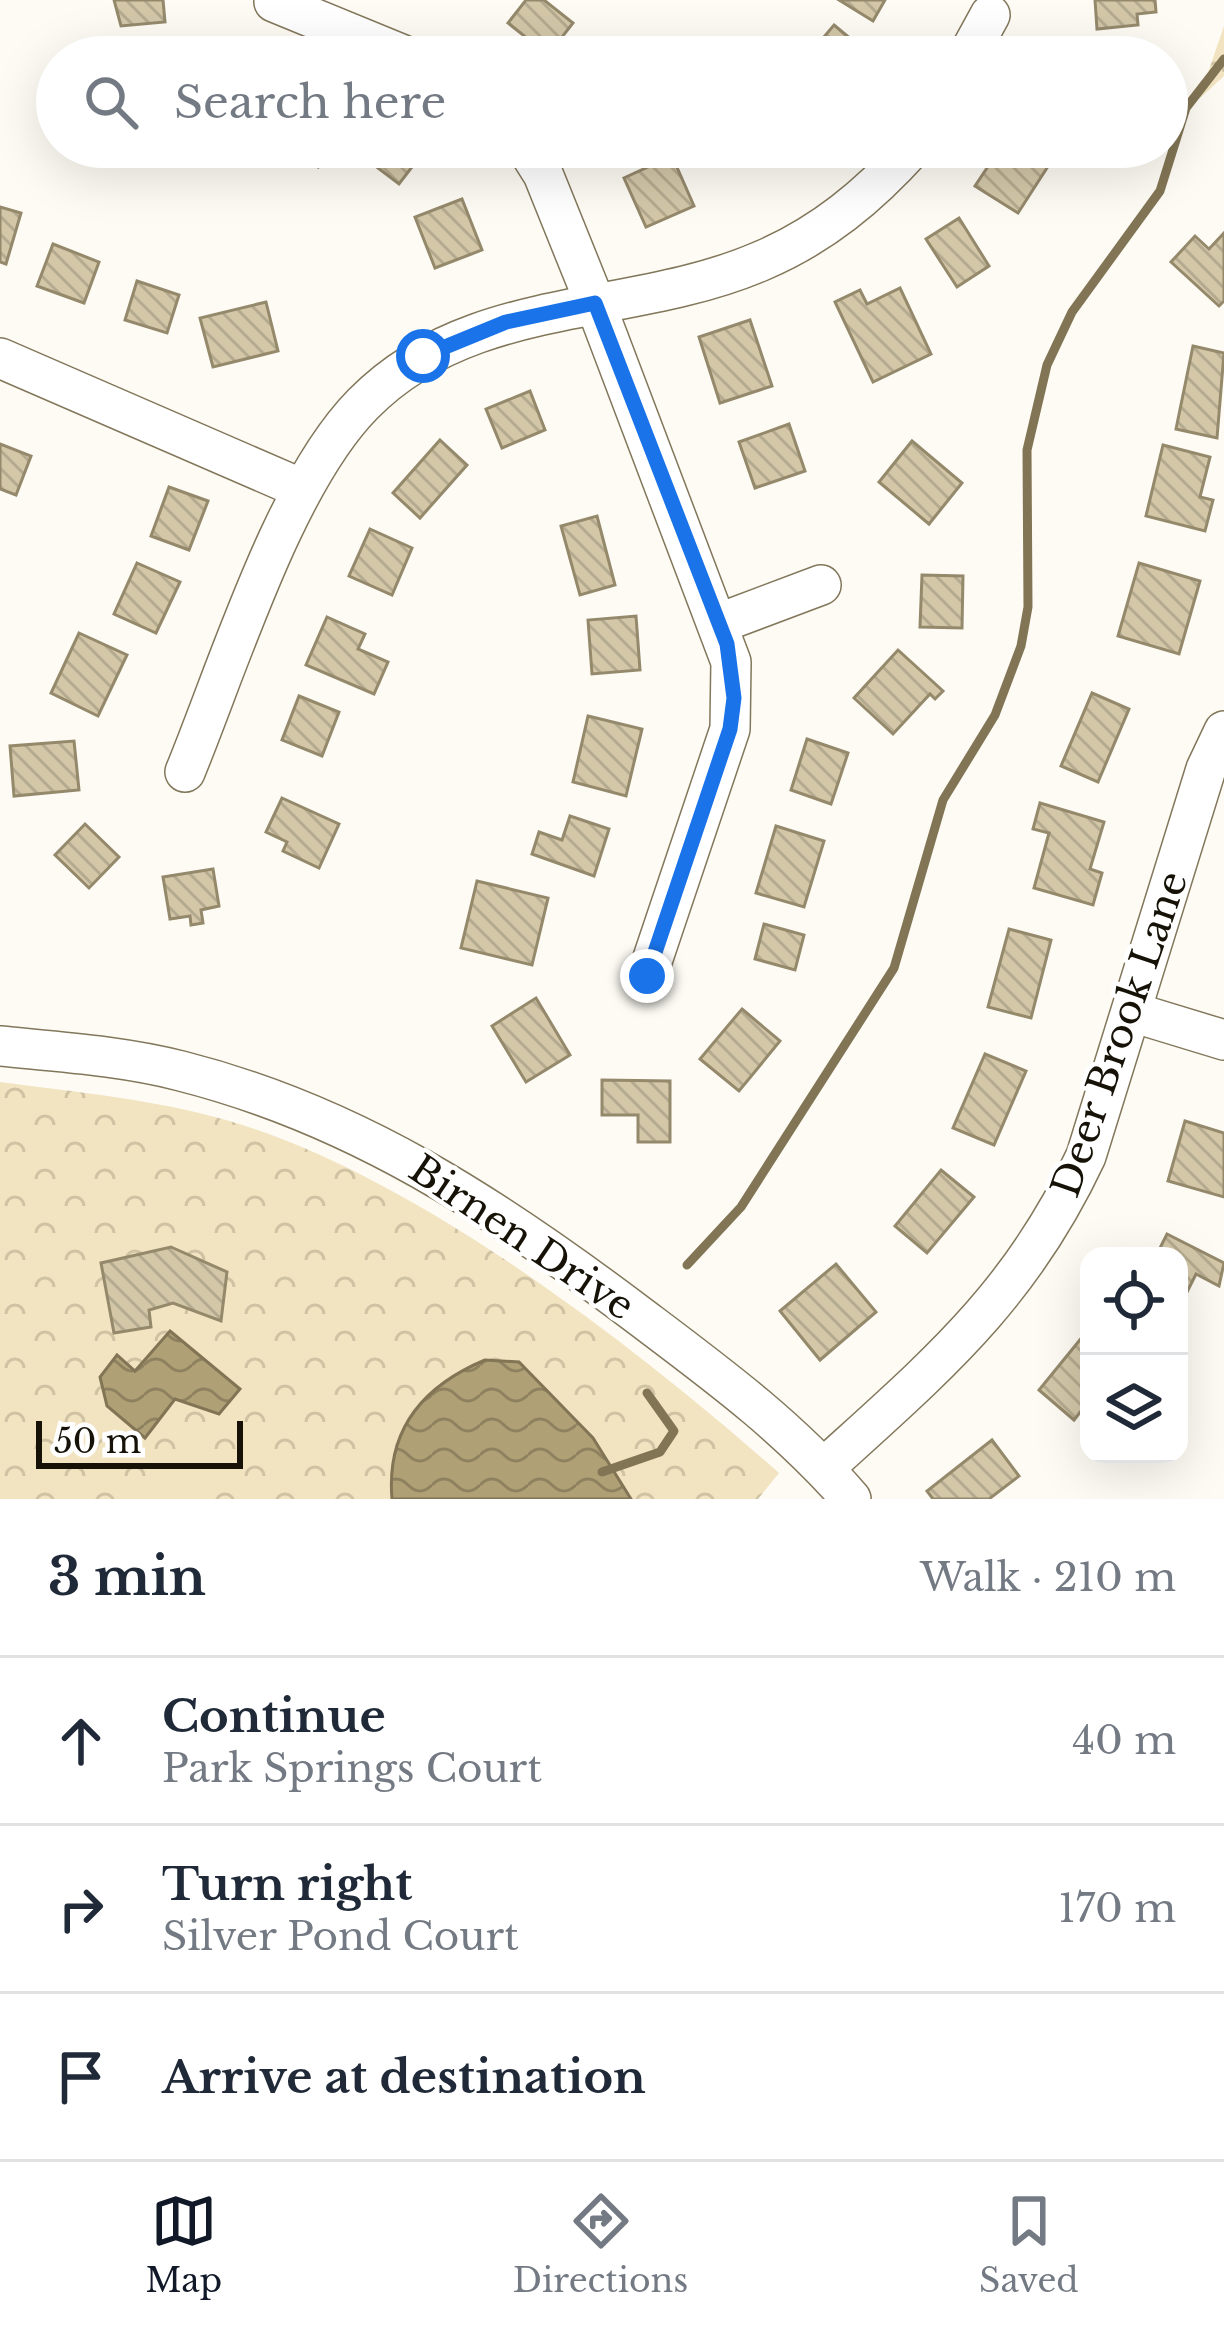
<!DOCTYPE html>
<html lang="en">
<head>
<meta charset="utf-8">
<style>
  body { margin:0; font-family:"Libre Baskerville",serif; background:#f2f2f3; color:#1f2937 }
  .controls { position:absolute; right:36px; bottom:36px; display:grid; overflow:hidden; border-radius:24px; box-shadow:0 12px 48px #0002 }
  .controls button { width:108px; height:108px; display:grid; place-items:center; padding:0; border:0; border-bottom:3px solid #e0e1e3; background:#fff; color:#1f2937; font:60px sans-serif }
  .scale { position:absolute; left:36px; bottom:30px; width:207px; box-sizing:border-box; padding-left:12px; border:6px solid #161207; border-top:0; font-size:33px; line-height:42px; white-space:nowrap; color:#161207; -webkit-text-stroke:9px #fff; paint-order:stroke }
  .stop { position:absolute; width:36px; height:36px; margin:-27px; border:9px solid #1a73e8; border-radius:50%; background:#fff }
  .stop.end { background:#1a73e8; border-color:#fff; box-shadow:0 3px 12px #0008 }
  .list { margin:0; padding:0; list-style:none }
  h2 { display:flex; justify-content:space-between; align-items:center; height:156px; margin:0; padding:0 48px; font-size:51px }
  h2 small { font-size:39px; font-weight:400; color:#747a83 }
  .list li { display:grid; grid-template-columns:78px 1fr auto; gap:36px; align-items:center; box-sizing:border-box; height:168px; padding:0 48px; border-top:3px solid #e0e1e3 }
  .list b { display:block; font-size:45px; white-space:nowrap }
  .list p { margin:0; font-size:39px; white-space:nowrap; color:#747a83 }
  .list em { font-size:39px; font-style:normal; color:#747a83 }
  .icon { flex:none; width:66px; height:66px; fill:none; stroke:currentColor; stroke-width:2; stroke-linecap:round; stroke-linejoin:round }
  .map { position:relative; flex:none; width:1224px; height:1499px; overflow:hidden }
  .search { position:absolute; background:#fff; box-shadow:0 12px 48px #0002; left:36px; right:36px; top:36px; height:132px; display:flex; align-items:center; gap:30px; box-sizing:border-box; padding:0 42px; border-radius:66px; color:#747a83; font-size:45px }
  .sheet { height:660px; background:#fff }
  nav { display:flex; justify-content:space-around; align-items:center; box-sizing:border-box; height:168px; border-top:3px solid #e0e1e3; background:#fff; font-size:33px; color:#747a83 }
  nav a { display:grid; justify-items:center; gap:6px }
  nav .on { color:#111827 }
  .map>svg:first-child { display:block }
  .forest { fill:url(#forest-crowns) }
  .pitch { fill:#f2e4c1 }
  .water { fill:url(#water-waves); stroke:#827555; stroke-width:3 }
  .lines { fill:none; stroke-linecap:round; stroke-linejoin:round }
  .stream { stroke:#827555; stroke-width:9 }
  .building { fill:url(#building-back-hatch); stroke:#95896c; stroke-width:3 }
  .minor-casing { stroke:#82775b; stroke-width:42 }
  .minor { stroke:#fff; stroke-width:39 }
  .route { stroke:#1a73e8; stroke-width:15 }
  .labels { text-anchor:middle; stroke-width:9; stroke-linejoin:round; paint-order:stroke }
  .street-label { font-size:39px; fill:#161207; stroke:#fff }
</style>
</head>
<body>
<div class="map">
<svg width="1224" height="1499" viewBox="0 0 1224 1499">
  <defs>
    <pattern id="forest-crowns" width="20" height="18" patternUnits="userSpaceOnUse" patternTransform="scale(3)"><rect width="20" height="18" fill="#f2e4c1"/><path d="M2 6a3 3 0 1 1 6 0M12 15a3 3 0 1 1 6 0" fill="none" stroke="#cfc3a4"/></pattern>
    <pattern id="water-waves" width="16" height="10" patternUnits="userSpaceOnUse" patternTransform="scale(3)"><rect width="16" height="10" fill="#b0a076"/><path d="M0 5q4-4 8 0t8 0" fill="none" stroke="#8e815f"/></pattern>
    <pattern id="building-back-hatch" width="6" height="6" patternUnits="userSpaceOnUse" patternTransform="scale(3)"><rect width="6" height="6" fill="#d3c7a8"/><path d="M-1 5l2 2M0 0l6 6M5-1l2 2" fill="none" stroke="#b4aa8f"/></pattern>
  </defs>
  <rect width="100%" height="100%" fill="#fdfbf4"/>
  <g class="forest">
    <path d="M1224,26V76L1199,99Z"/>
    <path d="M0,1082C76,1092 152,1099 226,1120C412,1173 634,1345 779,1473L758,1499H0Z"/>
  </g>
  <path class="pitch" d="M189,1451L226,1478L210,1499H154Z"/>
  <g class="water">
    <path d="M170,1331L240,1389L219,1414L175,1399L145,1438L107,1406L100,1377L117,1355L135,1371Z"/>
    <path d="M485,1360L519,1362L593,1438L631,1499H392C386,1429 423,1386 485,1360Z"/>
  </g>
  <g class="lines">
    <g class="stream">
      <path d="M687,1265L741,1207L894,968L943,800L995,715L1021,646L1028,607L1027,450L1047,365L1072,312L1160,191L1186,108L1224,59"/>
      <path d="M602,1472L660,1452L674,1431L647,1393"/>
    </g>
  </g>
  <g class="building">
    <path d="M114,0H163L165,22L121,26Z"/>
    <path d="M526,0H544L573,23L548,55L508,23Z"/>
    <path d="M839,0H885L873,21Z"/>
    <path d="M1095,0H1155L1156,12L1137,14L1138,25L1097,29Z"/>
    <path d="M834,25L870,55L869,57H807Z"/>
    <path d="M267,147H324L318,167Z"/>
    <path d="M375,147H421L425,150L399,184L366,159Z"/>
    <path d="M755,147H796L766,166Z"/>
    <path d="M1001,147H1038L1054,157L1018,213L975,186Z"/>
    <path d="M672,156L694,206L646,227L624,178Z"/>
    <path d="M462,199L482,250L435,268L415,217Z"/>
    <path d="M0,207L21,213L6,264L0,262Z"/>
    <path d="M959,218L989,266L957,287L926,239Z"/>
    <path d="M1224,233V301L1219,306L1171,262L1195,236L1209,249Z"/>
    <path d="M53,244L99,262L84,303L37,286Z"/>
    <path d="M137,281L179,295L167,333L125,320Z"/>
    <path d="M900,288L931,354L873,382L835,302L860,290L867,304Z"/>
    <path d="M266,302L278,351L213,367L200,318Z"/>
    <path d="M750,320L772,386L720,403L699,337Z"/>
    <path d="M1193,346L1224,353L1217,438L1176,429Z"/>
    <path d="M530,391L545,430L502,448L486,409Z"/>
    <path d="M789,424L805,471L755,488L739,442Z"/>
    <path d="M440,440L467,465L420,518L393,493Z"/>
    <path d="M912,441L962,483L929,524L879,482Z"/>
    <path d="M0,444L31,456L16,495L0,489Z"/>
    <path d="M1163,445L1210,457L1200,497L1213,500L1205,531L1146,516Z"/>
    <path d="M169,487L208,501L189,550L151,536Z"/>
    <path d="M597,516L615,585L580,595L561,526Z"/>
    <path d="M370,529L412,548L392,595L349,576Z"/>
    <path d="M137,563L180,582L156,633L114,614Z"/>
    <path d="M1139,563L1200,581L1179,654L1118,636Z"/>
    <path d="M922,575L963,576L962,628L920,627Z"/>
    <path d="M636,616L640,670L592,674L588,620Z"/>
    <path d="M327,617L365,634L358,649L388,662L374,694L306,665Z"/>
    <path d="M79,633L127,655L98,716L51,693Z"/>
    <path d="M898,650L943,691L935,699L930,694L893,734L854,698Z"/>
    <path d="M1092,693L1129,709L1098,782L1061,766Z"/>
    <path d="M299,696L339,712L322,756L282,740Z"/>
    <path d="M588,716L642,729L626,796L573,782Z"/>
    <path d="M807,739L848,753L831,804L791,790Z"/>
    <path d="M74,741L79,790L14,796L10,746Z"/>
    <path d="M282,798L339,824L319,868L283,851L287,842L266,832Z"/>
    <path d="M1040,803L1104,822L1090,869L1102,873L1093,905L1034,888L1049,833L1033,829Z"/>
    <path d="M570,816L609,829L594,876L532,854L539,832L562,840Z"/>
    <path d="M85,824L119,857L89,888L55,855Z"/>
    <path d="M776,826L824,841L804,907L756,893Z"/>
    <path d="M213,869L219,906L201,910L203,923L191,925L190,916L170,919L163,877Z"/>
    <path d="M477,881L548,898L532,965L461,948Z"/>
    <path d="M764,924L804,935L795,970L755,959Z"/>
    <path d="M1009,929L1051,940L1031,1018L988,1007Z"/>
    <path d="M536,998L570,1055L526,1082L492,1026Z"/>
    <path d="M742,1009L780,1041L739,1091L700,1059Z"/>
    <path d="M985,1054L1026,1071L994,1145L953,1128Z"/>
    <path d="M602,1080L670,1081V1142H638V1115H602Z"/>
    <path d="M1185,1121L1224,1133V1197L1168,1181Z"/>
    <path d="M941,1170L974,1197L927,1253L895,1226Z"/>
    <path d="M1167,1234L1224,1263L1219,1286L1196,1274L1179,1308V1256H1156Z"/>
    <path d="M171,1247L227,1272L221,1321L173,1303L149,1310L151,1327L114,1333L101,1263Z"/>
    <path d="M836,1264L876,1312L820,1360L780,1311Z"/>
    <path d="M1088,1330L1089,1401L1074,1420L1039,1390Z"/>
    <path d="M992,1440L1019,1476L989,1499H933L927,1491Z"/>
  </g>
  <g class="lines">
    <defs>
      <g id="minor">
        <path d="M274,2L408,57"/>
        <path d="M967,57L990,15"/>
        <path d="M526,147L543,174L595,303L731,662L730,729L647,976"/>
        <path d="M0,358L302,489"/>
        <path d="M720,623L821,585"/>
        <path d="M185,772C229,665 284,484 363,404C471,294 629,318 761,261C822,235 869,196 913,147"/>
        <path d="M1132,1012L1224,1040"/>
        <path d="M0,1046C60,1052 123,1056 181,1071C355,1115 495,1207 637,1314C714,1372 788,1426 851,1499"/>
        <path d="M824,1468C936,1366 1020,1297 1086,1156L1206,769L1224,731"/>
      </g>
    </defs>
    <use href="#minor" class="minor-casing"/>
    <use href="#minor" class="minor"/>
  </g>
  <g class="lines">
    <path class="route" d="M423,356L506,322L595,303L727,644L734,698L730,729L647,976"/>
  </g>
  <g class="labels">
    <g class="street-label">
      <text transform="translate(1119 1034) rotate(-71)" y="14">Deer Brook Lane</text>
      <text transform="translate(522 1237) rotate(34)" y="14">Birnen Drive</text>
    </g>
  </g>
</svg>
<div class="controls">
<button><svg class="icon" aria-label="locate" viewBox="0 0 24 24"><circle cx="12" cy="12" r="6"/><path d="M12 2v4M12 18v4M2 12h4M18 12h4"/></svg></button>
<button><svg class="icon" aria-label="layers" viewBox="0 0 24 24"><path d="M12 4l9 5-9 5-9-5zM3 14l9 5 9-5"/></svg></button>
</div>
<div class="scale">50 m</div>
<div class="stop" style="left:423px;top:356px"></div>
<div class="stop end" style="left:647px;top:976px"></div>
<div class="search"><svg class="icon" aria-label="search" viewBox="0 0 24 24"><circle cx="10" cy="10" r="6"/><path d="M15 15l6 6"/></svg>Search here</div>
</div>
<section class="sheet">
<h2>3 min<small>Walk · 210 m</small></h2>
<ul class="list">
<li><svg class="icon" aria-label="ahead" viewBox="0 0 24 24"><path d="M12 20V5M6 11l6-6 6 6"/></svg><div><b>Continue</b><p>Park Springs Court</p></div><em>40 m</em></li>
<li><svg class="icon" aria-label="right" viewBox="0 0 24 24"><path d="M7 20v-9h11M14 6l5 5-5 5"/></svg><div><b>Turn right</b><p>Silver Pond Court</p></div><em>170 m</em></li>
<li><svg class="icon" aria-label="arrive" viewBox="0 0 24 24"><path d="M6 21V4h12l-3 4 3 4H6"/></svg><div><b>Arrive at destination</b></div></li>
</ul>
</section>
<nav>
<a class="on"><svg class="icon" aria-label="map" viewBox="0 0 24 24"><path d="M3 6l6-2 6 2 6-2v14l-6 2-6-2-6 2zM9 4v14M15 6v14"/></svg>Map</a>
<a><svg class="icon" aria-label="directions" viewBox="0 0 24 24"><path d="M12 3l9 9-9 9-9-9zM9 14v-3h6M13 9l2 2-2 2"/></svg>Directions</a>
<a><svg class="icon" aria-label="saved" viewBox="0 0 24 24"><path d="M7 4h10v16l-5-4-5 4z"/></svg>Saved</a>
</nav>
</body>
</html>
